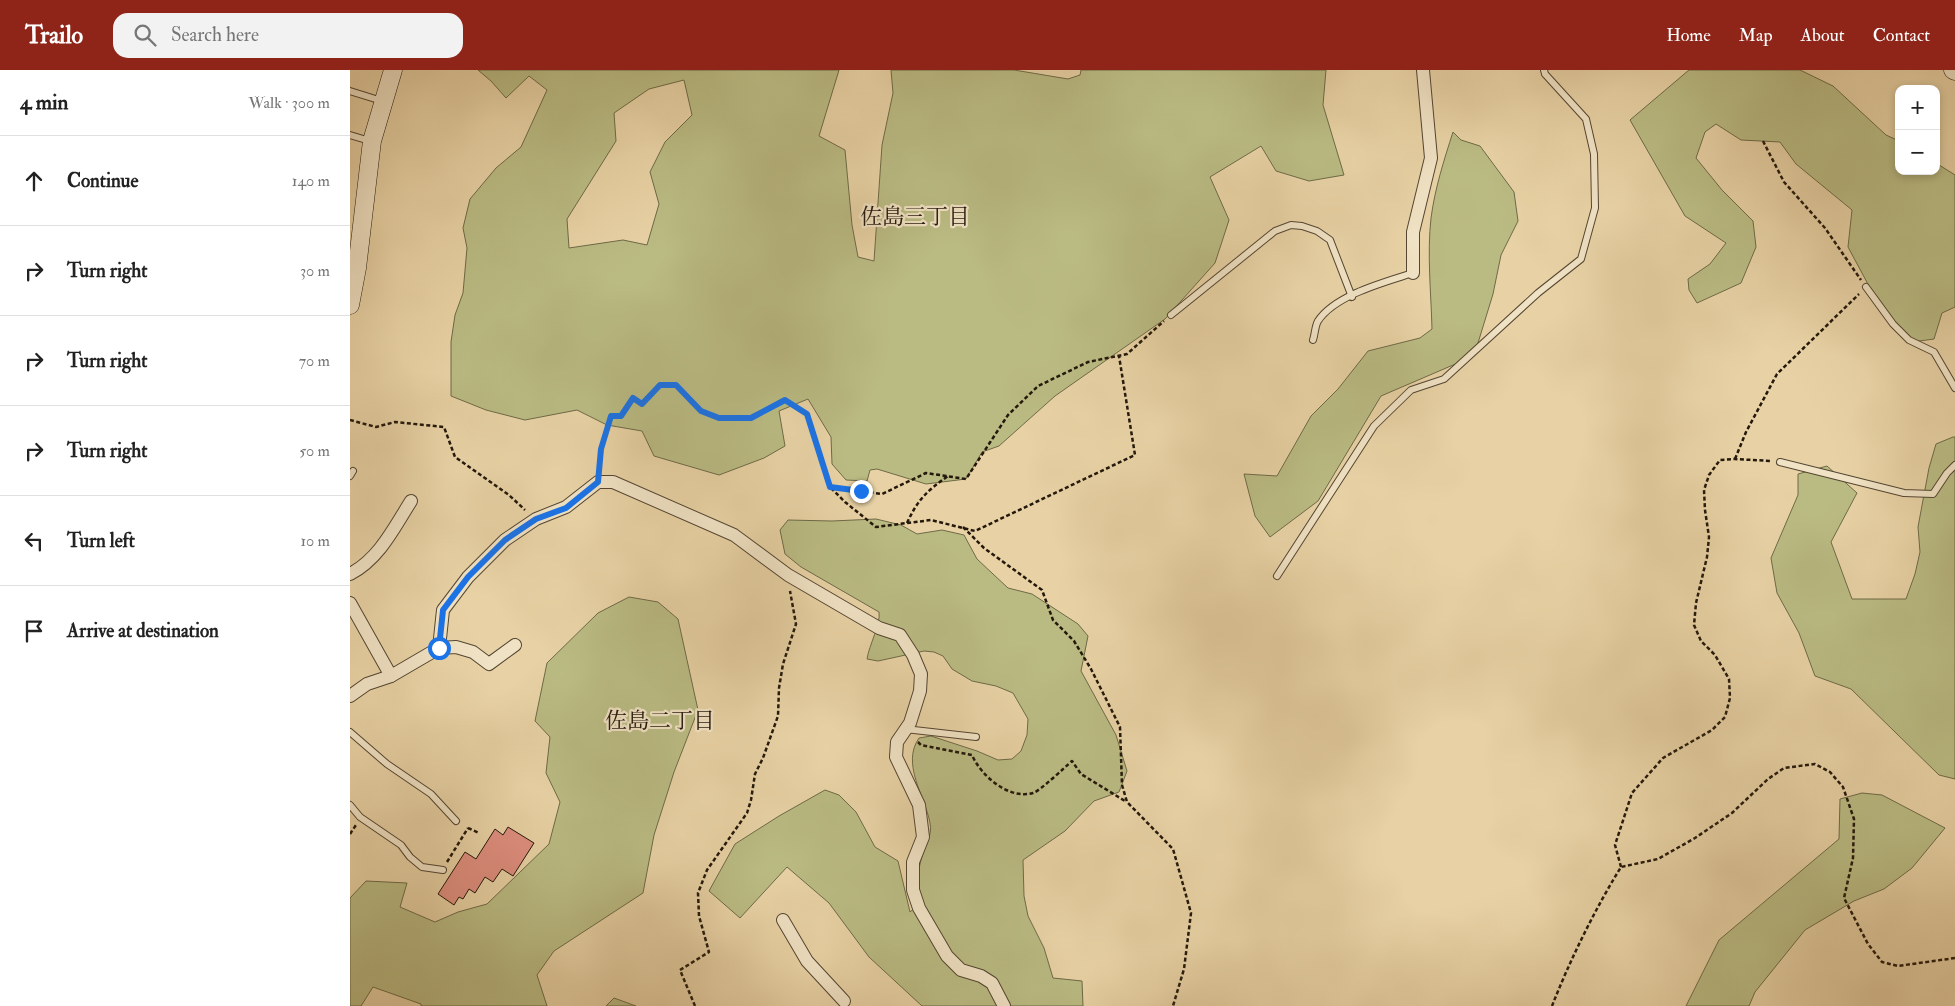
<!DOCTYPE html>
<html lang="en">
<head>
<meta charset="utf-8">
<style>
  body { margin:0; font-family:"IM FELL Double Pica","Noto Serif JP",serif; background:#f2f2f2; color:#222 }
  .controls { position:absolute; right:15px; top:15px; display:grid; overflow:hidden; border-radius:10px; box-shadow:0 2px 8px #0003 }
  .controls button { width:45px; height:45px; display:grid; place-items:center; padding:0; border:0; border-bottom:1px solid #e0e0e0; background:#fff; color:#222; font:25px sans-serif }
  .stop { position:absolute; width:15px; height:15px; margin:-11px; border:4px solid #1a73e8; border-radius:50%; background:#fff }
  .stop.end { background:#1a73e8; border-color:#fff; box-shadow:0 1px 5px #0008 }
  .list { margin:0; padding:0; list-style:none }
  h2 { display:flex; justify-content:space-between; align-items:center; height:65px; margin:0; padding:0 20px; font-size:21px }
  h2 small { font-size:16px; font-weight:400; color:#767676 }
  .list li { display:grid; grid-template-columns:32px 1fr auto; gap:15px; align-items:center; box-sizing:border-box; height:90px; padding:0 20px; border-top:1px solid #e0e0e0 }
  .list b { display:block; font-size:19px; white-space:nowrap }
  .list em { font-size:16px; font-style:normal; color:#767676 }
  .icon { flex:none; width:28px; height:28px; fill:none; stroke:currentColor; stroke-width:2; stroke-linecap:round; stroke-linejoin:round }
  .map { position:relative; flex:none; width:1605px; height:936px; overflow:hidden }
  header { display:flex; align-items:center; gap:30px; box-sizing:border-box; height:70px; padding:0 25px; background:#8f2418; color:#fff }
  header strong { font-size:24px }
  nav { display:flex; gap:28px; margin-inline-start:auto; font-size:18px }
  .search { width:350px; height:45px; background:#f2f2f2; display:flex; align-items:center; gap:12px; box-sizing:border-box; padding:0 18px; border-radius:15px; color:#767676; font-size:19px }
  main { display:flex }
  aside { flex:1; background:#fff }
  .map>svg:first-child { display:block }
  .green { fill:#babb83; stroke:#6e6a47; fill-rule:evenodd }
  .building { fill:#df8f80; stroke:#23180b }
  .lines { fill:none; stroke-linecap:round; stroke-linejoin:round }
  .lane-casing { stroke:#544632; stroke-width:8 }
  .street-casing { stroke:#544632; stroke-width:14 }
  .secondary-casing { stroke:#23180b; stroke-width:19 }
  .path { stroke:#23180b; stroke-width:2.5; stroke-dasharray:4 2.5; stroke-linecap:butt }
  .lane { stroke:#f0e2c4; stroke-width:6 }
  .street { stroke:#f0e2c4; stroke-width:12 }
  .secondary { stroke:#f0e2c4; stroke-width:18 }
  .route { stroke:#1a73e8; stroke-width:6 }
  .labels { text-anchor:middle; stroke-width:4.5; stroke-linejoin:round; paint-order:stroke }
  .neighbourhood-label { font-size:22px; fill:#23180b; stroke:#f0e2c4 }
</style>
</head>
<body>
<header>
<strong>Trailo</strong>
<div class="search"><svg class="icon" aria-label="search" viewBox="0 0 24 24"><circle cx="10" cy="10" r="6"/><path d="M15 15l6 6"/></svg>Search here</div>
<nav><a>Home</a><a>Map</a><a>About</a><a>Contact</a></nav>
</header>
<main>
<aside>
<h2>4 min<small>Walk · 300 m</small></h2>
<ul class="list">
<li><svg class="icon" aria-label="ahead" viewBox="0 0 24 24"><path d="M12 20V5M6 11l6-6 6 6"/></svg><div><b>Continue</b></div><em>140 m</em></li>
<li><svg class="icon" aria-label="right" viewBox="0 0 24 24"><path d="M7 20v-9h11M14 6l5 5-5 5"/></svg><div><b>Turn right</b></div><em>30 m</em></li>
<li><svg class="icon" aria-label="right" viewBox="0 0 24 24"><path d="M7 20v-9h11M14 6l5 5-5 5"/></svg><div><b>Turn right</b></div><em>70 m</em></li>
<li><svg class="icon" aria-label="right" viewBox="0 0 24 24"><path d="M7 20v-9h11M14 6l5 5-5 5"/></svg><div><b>Turn right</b></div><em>50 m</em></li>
<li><svg class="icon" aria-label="left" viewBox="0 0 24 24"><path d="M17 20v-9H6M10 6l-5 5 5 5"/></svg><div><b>Turn left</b></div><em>10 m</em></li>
<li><svg class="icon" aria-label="arrive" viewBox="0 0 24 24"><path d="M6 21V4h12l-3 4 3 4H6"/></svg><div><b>Arrive at destination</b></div></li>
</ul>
</aside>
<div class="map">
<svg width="1605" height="936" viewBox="0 0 1605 936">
  <rect width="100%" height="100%" fill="#e8d2a5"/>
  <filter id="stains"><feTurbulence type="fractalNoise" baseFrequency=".004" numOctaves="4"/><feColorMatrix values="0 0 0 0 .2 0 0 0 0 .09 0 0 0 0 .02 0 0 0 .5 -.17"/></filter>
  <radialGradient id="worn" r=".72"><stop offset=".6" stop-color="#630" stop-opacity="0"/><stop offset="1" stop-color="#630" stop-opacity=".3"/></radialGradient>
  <g class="green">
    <path d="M128,0H489L469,66L495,80L502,155L508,187L524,191L532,75L543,23L541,0H664L718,9L730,5L731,0H976L973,35L994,105L959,111L926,101L911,76L860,107L879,150L865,193L815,249L705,326L649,376L632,382L616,409L576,414L527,399L520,400L517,411L496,410L482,394L481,367L458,329L429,341L435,376L414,388L369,405L304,386L292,361L257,355L227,340L175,350L136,340L101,326V272L105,245L113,223L117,178L113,158L120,129L146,98L171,77L197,20L179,6L156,28L141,11ZM334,10L342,45L315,72L300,102L309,134L297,175L273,170L219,178L217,149L266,71L264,43L299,19Z"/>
    <path d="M1339,0H1450L1483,16L1536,65L1549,71V101H1586V93L1605,105V237L1592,243L1584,269L1569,271L1557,270L1541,257L1498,177L1502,140L1446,94L1430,72L1391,70L1366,54L1355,62L1346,88L1372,120L1403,151L1406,177L1391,213L1347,233L1339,220L1338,209L1360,194L1376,173L1335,146L1280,50Z"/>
    <path d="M1103,62L1111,70L1130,76L1164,122L1168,151L1151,185L1143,224L1124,286L1031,326L968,431L920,467L905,446L894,404L927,406L961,346L988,319L1018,281L1070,268L1082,259C1081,222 1077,184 1081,148C1085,118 1094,90 1103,62Z"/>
    <path d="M1603,367H1605V709L1589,705L1501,619L1465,606L1449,563L1427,523L1421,488L1448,425V404L1477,396L1507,423L1481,472L1502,529H1556L1565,504L1570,482L1568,457L1579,398L1586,374Z"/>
    <path d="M526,449L551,455L567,464L592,460L614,465L627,489L658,518L682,524L728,554L738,566L731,601L766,665L777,701L769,722L744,731L715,761L673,790L674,826L678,846L694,878L703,908L732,911L733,936H572L519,887L479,833L437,797L390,848L359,821L385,774L429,746L475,720L489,725L506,742L525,777L548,791L560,842L567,836C568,822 567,804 571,790C574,778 583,765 580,753C575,726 551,694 569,668L581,666L627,681L648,690L662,689L671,681L677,665L678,649L663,623L646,616L622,611L602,599L593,586L584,582L574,581L528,591L517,589C519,575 531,554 529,542L451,497L435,484L430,460L438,450L482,451Z"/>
    <path d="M279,527L308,532L328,549L348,640L324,702L304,765L293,823L204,881L187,905L197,936H71V934L23,917L11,936H0V828L16,811L57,813L50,837L85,852L108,842L137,834L199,774L210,732L196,703L200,667L185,651L197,593L248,543Z"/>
    <path d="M1512,723L1532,725L1595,758L1562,798L1534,819L1504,831L1455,860L1405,922L1399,936H1336L1369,870L1489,769L1490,729Z"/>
    <path d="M264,928L286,936H256Z"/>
  </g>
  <path class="building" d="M158,757L184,773L163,806L152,799L143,812L135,807L125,823L119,819L113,829L109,827L104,835L88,824L115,782L126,789L145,759L153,765Z"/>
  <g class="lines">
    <defs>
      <g id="lane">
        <path d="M0,21L32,31"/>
        <path d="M0,65L20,71"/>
        <path d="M1516,217L1543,254L1559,270L1584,282L1605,318"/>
        <path d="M821,245L925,161L941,155L952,156L967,161L980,170L1002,227"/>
        <path d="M963,270C965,264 965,256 968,251C985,225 1035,212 1063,203"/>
        <path d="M1430,392L1554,423L1583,424L1597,403L1605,395"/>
        <path d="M0,406L3,401"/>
        <path d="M927,506L1024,356L1061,320L1094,309L1188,223L1231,189L1245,138L1244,84L1236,49L1195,4L1194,0"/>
        <path d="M555,659L626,667"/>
        <path d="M0,662L37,694L81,724L106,751"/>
        <path d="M0,735L10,747L51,775L60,787L72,797L93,800"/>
      </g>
      <g id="street">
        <path d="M1063,203V162L1081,88L1073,0"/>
        <path d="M0,504C29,489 44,458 61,431"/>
        <path d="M0,533L41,606"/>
        <path d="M89,578L93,540L118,507L155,470L186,449L216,437L248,412H263L384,465L438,505L529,558L550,565L563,585L571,604L570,621L560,653L547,672L546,687L569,735L573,767L563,792V820L569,838L597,886L611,900L631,906L642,913L654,936"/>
        <path d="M0,626L17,614L41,606L89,578L106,577L123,582L139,594L165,575"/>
        <path d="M433,850L457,891L494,931"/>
      </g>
      <g id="secondary">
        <path d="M1603,0L1605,1"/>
        <path d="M0,235L7,198L22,71L43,0"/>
      </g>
    </defs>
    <use href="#lane" class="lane-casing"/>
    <use href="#street" class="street-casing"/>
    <use href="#secondary" class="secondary-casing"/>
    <g class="path">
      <path d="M1413,71L1434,112L1475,158L1511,210"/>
      <path d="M0,350L26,357L45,352L94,357L105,387L159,425L175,440"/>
      <path d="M1385,389L1396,362L1427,304L1509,224"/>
      <path d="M249,400L251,379L261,346H271L283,328L291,334L310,315H326L351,341L369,348H401L435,329L457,344L480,417L532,424L576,403L616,409L658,345L688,316L738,292L777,284L814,251"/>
      <path d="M481,418L495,432L526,457L581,450L625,461L785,385L769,286"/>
      <path d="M557,453C568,429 577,421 598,406"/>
      <path d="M613,457L634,478L692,520L703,550L724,571L741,599L770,657L772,715L777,732L823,779L841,843L834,899L823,936"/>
      <path d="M568,672L571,675L622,685C631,706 659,730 683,723C690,721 715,697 722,691L731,704L775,731"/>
      <path d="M118,758L129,763"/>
      <path d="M0,764L6,755"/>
      <path d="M97,792L118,758"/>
      <path d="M1271,797L1265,775L1282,723L1313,688L1362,660L1375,647L1380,628L1379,609L1365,585L1351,571L1344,555L1346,533L1357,487L1359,467L1355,440L1354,420L1359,405L1370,390L1385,389L1421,391"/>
      <path d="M345,936L330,900L359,882L349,846L348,823L357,800L397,743L401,730L405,704L413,688L428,646L429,618L433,594L446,554L440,521"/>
      <path d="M1202,936C1220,890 1245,839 1271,797L1308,789L1345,768L1382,743L1418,709L1434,698L1465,694L1480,702L1493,717L1504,749L1503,788L1494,828L1518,874L1532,892L1548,896L1605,888"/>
    </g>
    <use href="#lane" class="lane"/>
    <use href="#street" class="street"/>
    <use href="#secondary" class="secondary"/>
  </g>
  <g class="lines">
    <path class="route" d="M89,578L93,540L118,507L155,470L186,449L216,438L248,412L251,379L261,346H271L283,328L292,334L310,315H326L351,341L369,348H401L435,330L457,344L480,417L511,421"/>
  </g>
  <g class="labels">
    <g class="neighbourhood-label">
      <text x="565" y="154">佐島三丁目</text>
      <text x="310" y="658">佐島二丁目</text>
    </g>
  </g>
  <rect width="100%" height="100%" filter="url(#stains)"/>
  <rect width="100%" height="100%" fill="url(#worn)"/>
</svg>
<div class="controls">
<button>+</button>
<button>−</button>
</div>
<div class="stop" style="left:89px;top:578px"></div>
<div class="stop end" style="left:511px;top:421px"></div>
</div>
</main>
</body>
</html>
